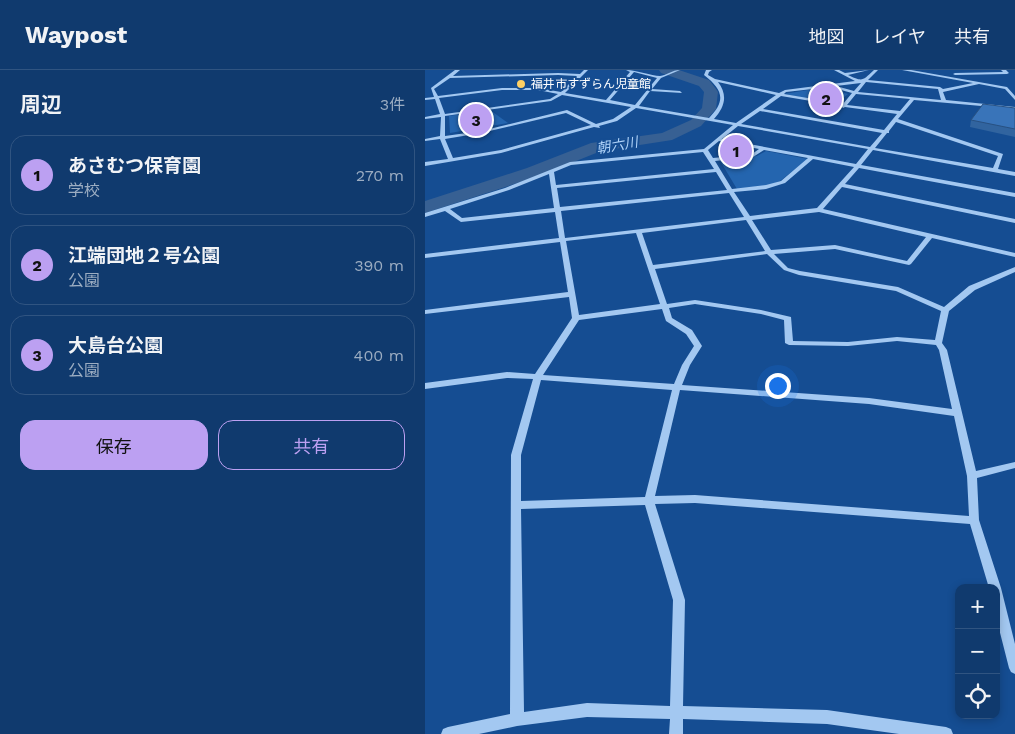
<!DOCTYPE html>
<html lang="ja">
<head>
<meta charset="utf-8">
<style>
  body { margin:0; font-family:"Work Sans","Noto Sans JP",sans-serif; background:#194173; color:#f1f3f6 }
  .controls { position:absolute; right:15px; bottom:15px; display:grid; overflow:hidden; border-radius:10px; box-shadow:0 2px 8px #0003 }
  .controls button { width:45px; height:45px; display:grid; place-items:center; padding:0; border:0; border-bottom:1px solid #305481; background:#103a6e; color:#f1f3f6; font:25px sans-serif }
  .you { position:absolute; left:352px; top:315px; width:18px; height:18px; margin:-12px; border:4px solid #fff; border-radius:50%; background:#1a73e8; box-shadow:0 0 0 8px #1a73e833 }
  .badge { display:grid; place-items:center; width:32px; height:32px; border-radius:50%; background:#bca0f2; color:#111; font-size:16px; font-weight:700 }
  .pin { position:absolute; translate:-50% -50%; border:2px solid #fff; box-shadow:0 1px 5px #0006 }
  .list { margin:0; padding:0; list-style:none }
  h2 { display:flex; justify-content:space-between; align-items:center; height:65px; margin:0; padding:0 20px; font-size:21px }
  h2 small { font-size:16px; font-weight:400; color:#9cadc2 }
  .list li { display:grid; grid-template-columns:32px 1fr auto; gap:15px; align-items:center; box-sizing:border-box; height:80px; margin:0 10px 10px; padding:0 10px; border:1px solid #305481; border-radius:15px }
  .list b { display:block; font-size:19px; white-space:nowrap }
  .list p { margin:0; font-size:16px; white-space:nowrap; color:#9cadc2 }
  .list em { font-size:16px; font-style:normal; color:#9cadc2 }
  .actions { display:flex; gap:10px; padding:15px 20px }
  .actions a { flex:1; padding:11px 0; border:1px solid #bca0f2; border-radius:15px; text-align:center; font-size:18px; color:#bca0f2 }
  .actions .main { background:#bca0f2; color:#111 }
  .icon { flex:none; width:28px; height:28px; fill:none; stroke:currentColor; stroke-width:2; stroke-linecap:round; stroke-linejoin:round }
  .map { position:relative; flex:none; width:590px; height:664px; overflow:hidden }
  header { display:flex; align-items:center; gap:30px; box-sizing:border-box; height:70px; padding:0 25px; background:#103a6e; border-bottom:1px solid #305481 }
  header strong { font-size:24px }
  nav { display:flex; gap:28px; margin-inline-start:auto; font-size:18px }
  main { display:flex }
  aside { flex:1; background:#103a6e }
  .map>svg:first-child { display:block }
  .green { fill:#2465af }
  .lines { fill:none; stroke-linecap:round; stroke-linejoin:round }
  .river { fill:#376093; fill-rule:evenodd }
  .minor { fill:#a3c8f1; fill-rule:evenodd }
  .wall { fill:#31649f }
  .building { fill:#3974b9; stroke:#285182 }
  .poi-dot { fill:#ffd063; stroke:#154d92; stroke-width:2 }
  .labels { text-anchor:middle; stroke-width:4; stroke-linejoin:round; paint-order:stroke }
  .far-poi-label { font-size:12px; fill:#fff; stroke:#154d92; text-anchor:start }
  .far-water-label { font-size:14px; font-style:italic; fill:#afd2f8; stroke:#154d92 }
</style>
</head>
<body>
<header>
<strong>Waypost</strong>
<nav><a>地図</a><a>レイヤ</a><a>共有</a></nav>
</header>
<main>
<aside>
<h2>周辺<small>3件</small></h2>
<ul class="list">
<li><span class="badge">1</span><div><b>あさむつ保育園</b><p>学校</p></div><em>270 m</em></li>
<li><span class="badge">2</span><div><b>江端団地２号公園</b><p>公園</p></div><em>390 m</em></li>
<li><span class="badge">3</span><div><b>大島台公園</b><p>公園</p></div><em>400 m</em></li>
</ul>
<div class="actions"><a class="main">保存</a><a>共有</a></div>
</aside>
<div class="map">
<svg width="590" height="664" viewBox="0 0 590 664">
  <rect width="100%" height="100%" fill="#154d92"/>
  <g class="green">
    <path d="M401,17L423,24L411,34L359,24Z"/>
    <path d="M65,40L83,53L25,63L24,46Z"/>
    <path d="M341,81L383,89L355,111L345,115L312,119L294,89L332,86Z"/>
  </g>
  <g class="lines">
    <path class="river" d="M234,0H254L284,10L291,19L293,22L291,39L276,56L247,70L176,81L114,106L0,143V131L102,98L166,73L237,63L266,50L277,38L279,22L274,16L236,3Z"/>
    <g class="minor">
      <path d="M30,0H35L28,6L133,3L155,4L159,0H163L140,23L181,30L205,2L201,0C212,0 226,6 235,6C242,5 247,0 255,0L236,8L227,19L255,21L257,23L225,21L214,36L284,48C302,30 297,19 279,5L281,0H287L284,2L283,5L290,9L354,23L360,20L430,11L409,0H414L420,3L444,0L423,5C438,12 437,11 449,0H453L443,10L515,17L518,19L548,13L477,0H486L582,17L590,26V30L580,19L554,14L518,22L521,30L590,37V39L489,30L473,49L578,84L573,99L590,102V106L448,80L436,95L590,123V127L434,98L420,114L590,149V153L417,117L398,139L590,183V187L507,168L486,194L484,195L410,179L349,184L363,198L375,201L473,217L519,237L544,216L590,197V202L550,220L524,241L517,273L522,280L551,401L590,392V398L552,408L554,450L576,518L590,574V604L586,602L584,598L571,547V518H564L545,454L270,433L230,434L260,530L258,636L402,640L521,657L526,659L528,664H474L402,654L258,649V664H244L245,649L162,647L92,656L54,664H16L18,659L23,657L85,644L86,385L108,309L82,308L0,319V313L82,302L110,304L147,248L144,227L0,244V240L143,222L135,172L0,188V184L134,168L130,142L36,152L20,141L0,147V143L80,118L145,92L279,79L308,55L211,38L192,51L174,56L175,58L169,57L76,83L0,96V92L23,89L15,69L0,71V69L15,66L16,47L0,49V47L15,44L10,29L0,30V28L9,27L6,18ZM209,2L232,8L210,35L185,30ZM133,5L152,6L136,22L113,18H77L13,26L9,19L25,8ZM293,12L351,25L311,53L289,49C300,37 303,25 293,12ZM441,12L513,19L516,30L433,22ZM436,13L429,21L411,16ZM405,17L427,23L418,34L359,24L361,22ZM77,20H113L133,24L125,29L20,44L14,28ZM431,24L485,29L475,41L422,35ZM137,25L206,37L188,49L171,54L142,40L56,61L20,66V46L126,31ZM356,26L416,36L418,38L420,37L472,44L459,60L338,39ZM335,41L457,63L445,77L316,54ZM141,43L166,55L76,80L28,88L20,69L56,63ZM471,52L573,86L568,98L450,78L462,63H464V61ZM313,56L443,79L431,94L297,69ZM294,71L334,79L327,84L288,88L283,80ZM339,80L383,88L356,111L341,115L307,119L290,91L328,87ZM278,82L289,99L131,115L129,102L146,95ZM388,89L429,97L392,138L325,146L309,122L341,119L360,113ZM291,102L302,120L135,137L132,118ZM124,104L129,138L37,148L25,139L84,120ZM304,123L319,147L140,168L136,141ZM394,142L501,167L482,191L410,175L346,180L327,150ZM321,150L340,181L228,195L217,163ZM211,163L235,234L154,245L141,171ZM342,184L359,200L374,205L471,221L516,241L510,270L472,267L423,272L368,271L366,247L336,240L270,230L242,234L230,199ZM270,234L336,244L359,250L360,273L364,275L423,276L472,271L511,275L514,280L527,339L444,328L257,315L265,295L277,276L267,260L247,248L244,238ZM237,239L241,251L261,264L269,276L257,295L249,314L118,305L154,250ZM116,310L247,320L220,427L96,431V385ZM255,320L444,334L529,346L542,406L544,446L270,425L230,426ZM220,435L248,530L245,636L162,633L99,642L96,439Z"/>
      <path d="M576,0H581L584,3L582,4L530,5L528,4L530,3L578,2Z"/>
    </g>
  </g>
  <path class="wall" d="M590,38V67L545,57L546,50Z"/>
  <path class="building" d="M558,34L590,38V59L546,50Z"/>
  <circle class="poi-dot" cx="96" cy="14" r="5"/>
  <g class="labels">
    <g class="far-poi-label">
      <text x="106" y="18">福井市すずらん児童館</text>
    </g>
    <g class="far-water-label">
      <text transform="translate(192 75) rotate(-10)" y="5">朝六川</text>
    </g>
  </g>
</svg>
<div class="controls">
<button>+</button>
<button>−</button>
<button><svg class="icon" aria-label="locate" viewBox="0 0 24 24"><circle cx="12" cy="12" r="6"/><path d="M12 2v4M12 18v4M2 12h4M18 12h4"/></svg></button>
</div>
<div class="you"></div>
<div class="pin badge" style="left:311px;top:81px">1</div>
<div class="pin badge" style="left:401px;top:29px">2</div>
<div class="pin badge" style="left:51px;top:50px">3</div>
</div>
</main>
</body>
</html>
